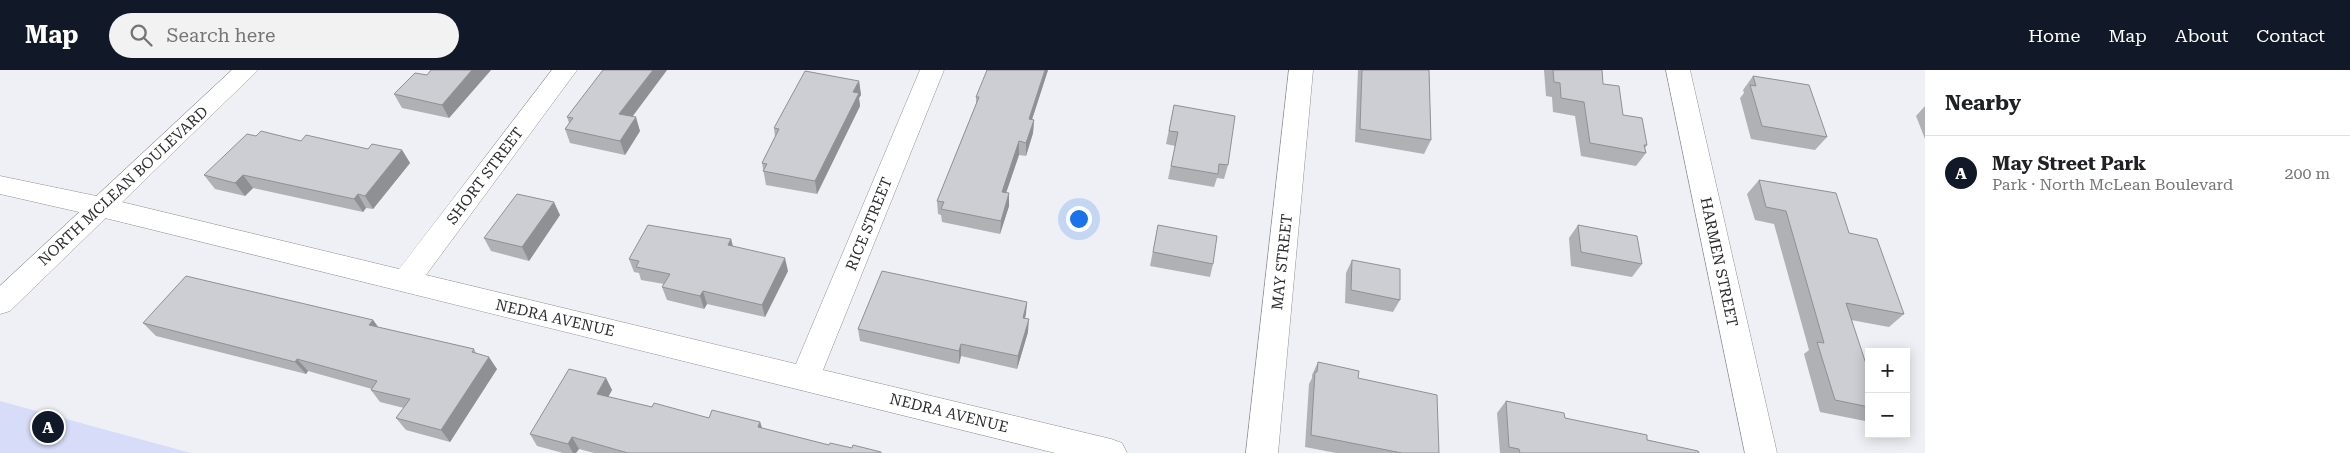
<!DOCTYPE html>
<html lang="en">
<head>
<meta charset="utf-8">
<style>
  body { margin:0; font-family:"Roboto Serif",serif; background:#f2f2f2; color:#202124 }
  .controls { position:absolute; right:15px; bottom:15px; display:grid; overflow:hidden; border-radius:0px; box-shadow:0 2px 12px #0003 }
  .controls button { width:45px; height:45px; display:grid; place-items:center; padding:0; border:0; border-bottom:1px solid #e0e0e0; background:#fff; color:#202124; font:25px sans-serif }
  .you { position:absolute; left:1078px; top:148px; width:18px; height:18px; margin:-12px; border:4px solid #fff; border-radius:50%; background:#1a73e8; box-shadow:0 0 0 8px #1a73e833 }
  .badge { display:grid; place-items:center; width:32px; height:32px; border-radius:50%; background:#111827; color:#fff; font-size:16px; font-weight:700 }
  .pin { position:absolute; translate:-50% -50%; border:2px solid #fff; box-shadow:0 1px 5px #0006 }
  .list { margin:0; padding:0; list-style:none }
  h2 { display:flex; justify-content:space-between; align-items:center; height:65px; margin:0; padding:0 20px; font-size:21px }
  h2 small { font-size:16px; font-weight:400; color:#757577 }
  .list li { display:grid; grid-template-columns:32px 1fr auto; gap:15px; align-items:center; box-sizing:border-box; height:75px; padding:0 20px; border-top:1px solid #e0e0e0 }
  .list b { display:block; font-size:19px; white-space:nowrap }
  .list p { margin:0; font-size:16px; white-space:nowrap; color:#757577 }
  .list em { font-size:16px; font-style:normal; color:#757577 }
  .icon { flex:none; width:28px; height:28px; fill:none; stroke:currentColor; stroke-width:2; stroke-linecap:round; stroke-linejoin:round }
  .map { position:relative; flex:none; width:1925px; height:383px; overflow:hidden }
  header { display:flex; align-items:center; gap:30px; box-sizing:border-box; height:70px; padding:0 25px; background:#111827; color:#fff }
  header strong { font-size:24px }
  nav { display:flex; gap:28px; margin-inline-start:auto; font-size:18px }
  .search { width:350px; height:45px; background:#f2f2f2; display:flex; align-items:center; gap:12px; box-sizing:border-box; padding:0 18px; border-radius:28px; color:#757577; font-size:19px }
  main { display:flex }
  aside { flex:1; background:#fff }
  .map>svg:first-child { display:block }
  .green { fill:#d7ddf8 }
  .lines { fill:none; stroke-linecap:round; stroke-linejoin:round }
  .street-casing { stroke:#8f9195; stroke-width:1 }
  .secondary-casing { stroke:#8f9195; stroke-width:1 }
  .street { fill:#fff; fill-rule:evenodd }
  .secondary { fill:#fff; fill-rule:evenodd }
  .wall { fill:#afb1b5 }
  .shaded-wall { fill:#8f9094 }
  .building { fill:#ccced3; stroke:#8f9094 }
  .labels { text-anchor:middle; stroke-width:4.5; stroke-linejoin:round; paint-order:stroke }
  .street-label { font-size:15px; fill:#2b2c2e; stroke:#fff }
</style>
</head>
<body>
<header>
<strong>Map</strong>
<div class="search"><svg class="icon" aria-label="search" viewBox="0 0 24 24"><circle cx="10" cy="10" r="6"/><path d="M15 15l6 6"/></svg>Search here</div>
<nav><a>Home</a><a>Map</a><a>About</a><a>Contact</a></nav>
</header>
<main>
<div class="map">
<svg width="1925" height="383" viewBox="0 0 1925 383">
  <rect width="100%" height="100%" fill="#eff0f5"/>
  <path class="green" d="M0,331L191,383H0Z"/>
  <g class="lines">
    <defs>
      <g id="street">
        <path d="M552,0H577L426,205L796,294L920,0H944L823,300L1111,369L1122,373L1127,383H1055L101,147L0,124V106L101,127L399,199Z"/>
        <path d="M1289,0H1313L1278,383H1246Z"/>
        <path d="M1666,0H1690L1777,383H1745Z"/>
      </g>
      <path id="secondary" d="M232,0H258L10,241L0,244V216Z"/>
    </defs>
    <use href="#street" class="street-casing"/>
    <use href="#secondary" class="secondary-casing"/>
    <use href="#street" class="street"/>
    <use href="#secondary" class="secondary"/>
  </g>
  <g class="wall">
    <path d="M431,0H491L449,48L402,38L394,24L427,5Z"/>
    <path d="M667,0L632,46L640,61L625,85L570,73L565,59L569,53L567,47Z"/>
    <path d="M1048,0L1032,49L1034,50L1033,63L1026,86L1019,85L1006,122L1009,136L1000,164L942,152L941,145L938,144L937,131L976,34V27Z"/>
    <path d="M1358,0H1429L1431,70L1424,84L1355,72Z"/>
    <path d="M1544,0H1602L1603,14L1623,45L1647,75L1645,78L1646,83L1636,96L1581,86L1575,46L1553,42L1552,27L1546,26Z"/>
    <path d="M1753,6L1827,67L1815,80L1751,69L1740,28L1744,23L1743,20Z"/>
    <path d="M859,11L861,25L859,28L860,36L817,124L766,115L762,93L775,67L774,58Z"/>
    <path d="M1174,35L1228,95L1224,109L1217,108L1214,117L1168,109L1175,76L1166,74Z"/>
    <path d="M1925,36V69L1916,46Z"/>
    <path d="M256,66L368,79L402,80L410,93L373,139L366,138L363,142L253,118L245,126L215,119L204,105Z"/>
    <path d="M1759,110L1849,163L1904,244L1889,257L1851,250L1869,303V348L1865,351L1820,342L1804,284L1809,280L1774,154L1755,150L1747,124Z"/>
    <path d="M560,145L529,191L491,181L484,168Z"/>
    <path d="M1158,155L1213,194L1210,207L1150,196Z"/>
    <path d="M1578,155L1642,194L1632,207L1571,196L1569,168Z"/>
    <path d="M731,169L733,176L788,201L765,247L707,234L704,239L667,230L662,217L664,214L641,210L639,203L634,202L629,189Z"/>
    <path d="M1352,190L1400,230L1393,242L1345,233L1346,203Z"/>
    <path d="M1027,232L1025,248L1028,262L1017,299L961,286L959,294L860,271L858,259Z"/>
    <path d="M373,250L378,257L474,279L476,283L497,299L450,372L406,360L396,348L404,338L380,332L371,320L372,319L308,301L306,304L156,266L143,253Z"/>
    <path d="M1318,292L1358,308L1439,383H1336L1305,377L1309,314L1312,308V305Z"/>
    <path d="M606,308L612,320L608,327L652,337L709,348L760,352L762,358L829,375L881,382V383H594L579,379L576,383H563L537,376L530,364Z"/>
    <path d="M1506,331L1565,348L1699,383H1500L1497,343Z"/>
  </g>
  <g class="shaded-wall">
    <path d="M472,0H491L449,48L442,35Z"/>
    <path d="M653,0H667L624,58L619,44Z"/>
    <path d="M1045,0H1048L1028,62L1029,49Z"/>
    <path d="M859,11L861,25L859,28L860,36L817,124L815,111L853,22Z"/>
    <path d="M636,47L640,61L625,85L620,71Z"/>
    <path d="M1034,50L1033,63L1026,86V73Z"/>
    <path d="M1019,71V85L1002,135V122Z"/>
    <path d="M402,80L410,93L373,139L365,126Z"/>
    <path d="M243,105L253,118L245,126L235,113Z"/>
    <path d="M1009,123V136L1000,164L1001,151Z"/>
    <path d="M358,124L366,138L363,142L354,129Z"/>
    <path d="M554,132L560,145L529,191L522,177Z"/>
    <path d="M731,169L734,182L728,175Z"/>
    <path d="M785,188L788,201L765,247L762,235Z"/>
    <path d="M703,221L707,234L704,239L700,226Z"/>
    <path d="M1027,232L1026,244L1022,260L1023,248Z"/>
    <path d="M1029,249L1028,262L1017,299L1018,286Z"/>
    <path d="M373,250L382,262L369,255Z"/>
    <path d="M961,274V286L959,294V281Z"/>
    <path d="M489,287L497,299L450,372L441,360Z"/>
    <path d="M297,289L308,301L306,304L295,292Z"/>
    <path d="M606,308L612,320L603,336L597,324Z"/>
    <path d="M760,352L764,364L758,357Z"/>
    <path d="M572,367L579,379L576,383H573L568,374Z"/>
  </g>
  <g class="building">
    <path d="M431,0H472L442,35L394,24L415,3L427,5Z"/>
    <path d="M603,0H653L619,44L636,47L620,71L565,59L573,48L567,47Z"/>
    <path d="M987,0H1045L1029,49L1034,50L1026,73L1019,71L1002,122L1009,123L1001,151L941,139L944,132L937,131L979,27H976Z"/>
    <path d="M1362,0H1429L1431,70L1360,59Z"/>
    <path d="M1553,0H1602L1603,14L1619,16L1623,45L1642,48L1647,75H1644L1646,83L1590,73L1584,32L1561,28L1560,13L1554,12Z"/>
    <path d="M805,1L859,11L853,22L859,23L815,111L763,101L767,94L762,93L779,59L774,58Z"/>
    <path d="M1753,6L1809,15L1827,67L1762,56L1750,15L1756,16Z"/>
    <path d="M1174,35L1235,46L1228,95L1219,94L1218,104L1171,96L1178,62L1169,61Z"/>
    <path d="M261,61L301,71L306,65L368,79L372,74L402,80L365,126L358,124L354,129L243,105L235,113L204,105L247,64L256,66Z"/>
    <path d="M1759,110L1836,123L1849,163L1877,169L1904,244L1846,233L1869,303V337L1835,330L1817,272L1824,273L1786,141L1766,137Z"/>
    <path d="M517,124L554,132L522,177L484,168Z"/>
    <path d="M648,155L731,169L728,175L785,188L762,235L703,221L700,226L662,217L670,204L636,197L639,191L629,189Z"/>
    <path d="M1158,155L1217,166L1213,194L1153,182Z"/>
    <path d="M1578,155L1637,166L1642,194L1581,182Z"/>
    <path d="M1352,190L1400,199V230L1351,220Z"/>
    <path d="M882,201L1027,232L1023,248L1029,249L1018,286L961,274L959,281L858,259Z"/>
    <path d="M186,206L373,250L369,255L474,279L472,282L489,287L441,360L396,348L410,329L371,320L377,311L297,289L295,292L143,253Z"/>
    <path d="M1318,292L1359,301L1358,308L1437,325L1439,383H1402L1311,365L1315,302H1317Z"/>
    <path d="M569,299L606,308L597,324L652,337L654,333L709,348L712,340L760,352L758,357L829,375L830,373L852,378L853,375L881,382V383H628L572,367L568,374L530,364Z"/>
    <path d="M1506,331L1564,343L1565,348L1647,365V370L1698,381L1699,383H1520L1519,379L1509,377Z"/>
  </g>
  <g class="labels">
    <g class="street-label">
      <text transform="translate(485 106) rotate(-53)" y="5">SHORT STREET</text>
      <text transform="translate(123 116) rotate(-43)" y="5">NORTH MCLEAN BOULEVARD</text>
      <text transform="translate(869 154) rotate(-68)" y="5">RICE STREET</text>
      <text transform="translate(1282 192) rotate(-84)" y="5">MAY STREET</text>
      <text transform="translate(1719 192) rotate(78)" y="5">HARMEN STREET</text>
      <text transform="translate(555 248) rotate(13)" y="5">NEDRA AVENUE</text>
      <text transform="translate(949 343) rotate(14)" y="5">NEDRA AVENUE</text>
    </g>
  </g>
</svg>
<div class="controls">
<button>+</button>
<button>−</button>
</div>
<div class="you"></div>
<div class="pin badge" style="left:48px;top:357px">A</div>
</div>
<aside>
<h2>Nearby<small></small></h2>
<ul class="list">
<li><span class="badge">A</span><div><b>May Street Park</b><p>Park · North McLean Boulevard</p></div><em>200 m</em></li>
</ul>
</aside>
</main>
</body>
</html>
